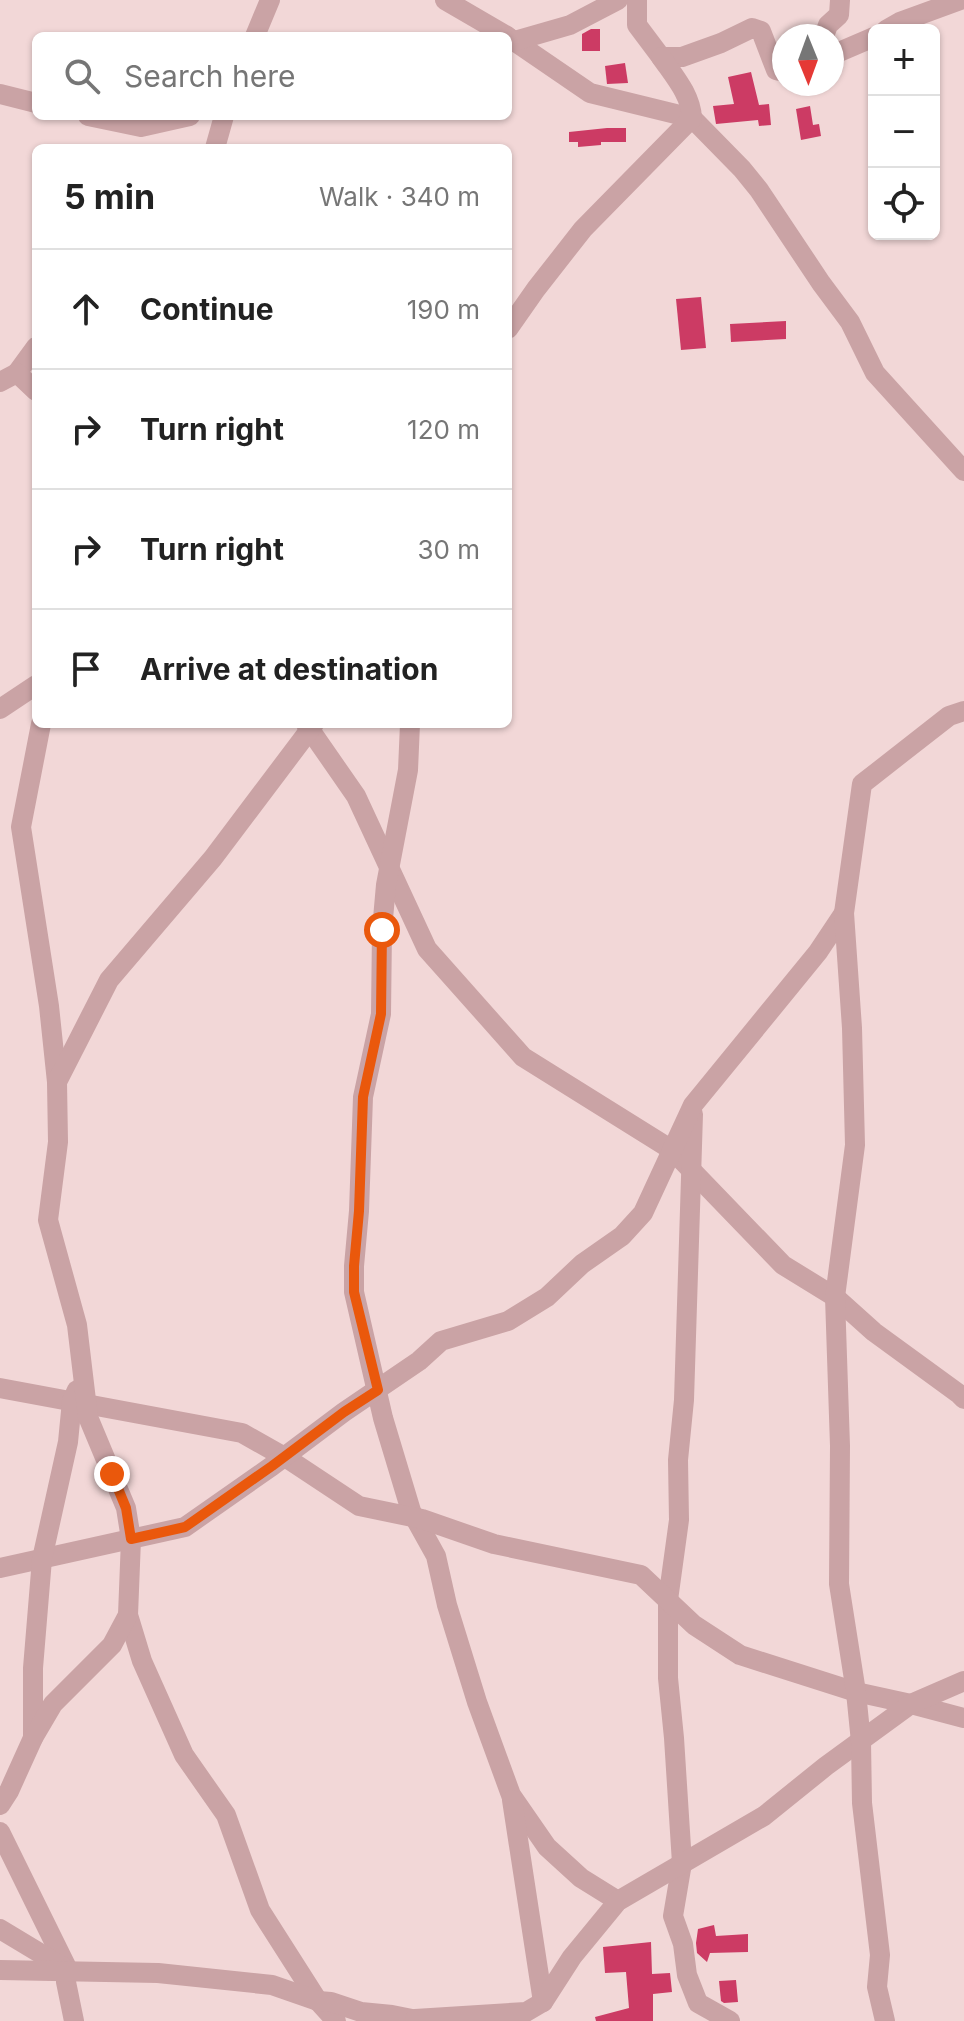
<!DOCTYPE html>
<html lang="en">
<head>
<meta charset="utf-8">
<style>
  body { margin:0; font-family:Inter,sans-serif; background:#f2f2f2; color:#222 }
  .controls { position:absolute; right:24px; top:24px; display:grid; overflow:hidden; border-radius:12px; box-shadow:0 2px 6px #0004 }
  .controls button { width:72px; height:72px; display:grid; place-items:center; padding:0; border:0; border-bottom:2px solid #e0e0e0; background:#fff; color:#222; font:40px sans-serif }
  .compass { position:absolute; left:772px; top:24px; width:72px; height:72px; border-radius:50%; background:#fff; box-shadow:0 2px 6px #0004; rotate:179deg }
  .stop { position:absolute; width:24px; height:24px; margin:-18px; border:6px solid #ea580c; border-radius:50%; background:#fff }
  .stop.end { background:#ea580c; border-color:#fff; box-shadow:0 2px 8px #0008 }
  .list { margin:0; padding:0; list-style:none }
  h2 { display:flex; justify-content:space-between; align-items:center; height:104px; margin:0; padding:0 32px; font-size:34px }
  h2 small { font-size:26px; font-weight:400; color:#767676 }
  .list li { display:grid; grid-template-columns:52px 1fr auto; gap:24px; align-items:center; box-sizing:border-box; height:120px; padding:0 32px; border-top:2px solid #e0e0e0 }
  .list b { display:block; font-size:30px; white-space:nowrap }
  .list em { font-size:26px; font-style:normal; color:#767676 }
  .icon { flex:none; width:44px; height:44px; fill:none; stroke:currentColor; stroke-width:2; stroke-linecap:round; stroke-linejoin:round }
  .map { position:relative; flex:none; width:964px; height:2021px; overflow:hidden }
  .search { position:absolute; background:#fff; box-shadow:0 2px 6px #0004; left:32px; top:32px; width:480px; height:88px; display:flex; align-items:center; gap:20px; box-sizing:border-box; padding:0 28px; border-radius:12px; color:#767676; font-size:30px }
  .panel { position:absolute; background:#fff; box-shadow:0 2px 6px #0004; left:32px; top:144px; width:480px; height:584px; border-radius:12px }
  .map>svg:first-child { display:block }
  .building { fill:#cc3b64 }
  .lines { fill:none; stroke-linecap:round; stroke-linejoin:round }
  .minor { stroke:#caa3a5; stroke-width:20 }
  .route { stroke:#ea580c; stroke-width:10 }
</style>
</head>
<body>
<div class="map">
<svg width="964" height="2021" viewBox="0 0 964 2021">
  <rect width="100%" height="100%" fill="#f2d7d7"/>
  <g class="building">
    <path d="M591,29H600V51H582V34Z"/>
    <path d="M625,63L628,83L607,84L605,66Z"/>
    <path d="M751,72L759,105L769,104L771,125L759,126L758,120L716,124L713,106L734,104L728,77Z"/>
    <path d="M810,106L813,125L819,124L821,136L801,140L796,109Z"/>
    <path d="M607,128H626V142H601V145L578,147V142H569V132Z"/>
    <path d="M701,297L706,348L681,350L676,299Z"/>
    <path d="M786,321V339L731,342L730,324Z"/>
    <path d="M714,1925L716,1936L748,1934V1952L710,1953L707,1962L697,1953L696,1943L698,1929Z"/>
    <path d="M651,1942L652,1974L670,1973L672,1992L653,1994V2021H596L595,2017L629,2008L626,1972L605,1973L603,1947Z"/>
    <path d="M736,1980L738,2002L724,2003L721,2001L719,1981Z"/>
  </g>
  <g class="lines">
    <g class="minor">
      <path d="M445,0L507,36"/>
      <path d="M637,0V25L661,57H682L721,43L752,28L761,31L776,70L784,72"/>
      <path d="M886,30L900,22L960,0"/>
      <path d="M255,36L270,0"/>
      <path d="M824,36L828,25L839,15L840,0"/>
      <path d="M508,37L590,93L692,118L742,169L759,190L821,283L850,322L875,373L964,471"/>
      <path d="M508,43L570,25L618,0"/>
      <path d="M832,55L874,37"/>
      <path d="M0,94L36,103"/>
      <path d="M88,116L141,127L190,116"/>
      <path d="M215,148L224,116"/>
      <path d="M508,329L536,289L583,229L692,118C691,95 674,76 661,57"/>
      <path d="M17,373L36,347"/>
      <path d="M0,382L17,373L36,391"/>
      <path d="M0,709L36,685"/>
      <path d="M41,724L21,827L49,1006L57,1082"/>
      <path d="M306,724L356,796L427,949L523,1057L672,1150L783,1265L835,1297L874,1332L959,1394L964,1399"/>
      <path d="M410,724L408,770L386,885L382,930L381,1014L363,1097L359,1211L354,1266V1292L383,1418L411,1511L436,1556L447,1605L477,1702L511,1795L547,1847L581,1878L618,1901"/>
      <path d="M693,1114L684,1400L678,1460L679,1520L668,1600V1678L674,1738L682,1863L673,1916L683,1944L687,1975L698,2003L730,2021"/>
      <path d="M0,1388L242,1433L288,1459L359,1506L422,1519L494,1544L641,1575L694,1625L740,1655L856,1692L911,1704L964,1718"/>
      <path d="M0,1568L185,1527L272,1466L344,1412L419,1361L441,1341L508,1321L547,1297L582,1264L622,1236L643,1213L693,1105L818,952L844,913"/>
      <path d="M128,1615L142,1661L184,1755L226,1815L260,1910L318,2001L336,2021"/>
      <path d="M33,1738V1668L42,1559L68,1442L72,1401L77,1390"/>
      <path d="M512,1800L543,2002"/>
      <path d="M0,1805L9,1791L33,1738L53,1704L112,1645L128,1615L131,1539L126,1508L88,1417L77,1325L48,1220L58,1142L57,1082L109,980L213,858L314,724"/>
      <path d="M0,1832L68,1970L66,1982L74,2021"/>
      <path d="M0,1929L68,1970"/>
      <path d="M0,1970L158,1973L272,1985L318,2001L331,2002L361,2012L392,2015L422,2021"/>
      <path d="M415,2019L526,2012L543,2002L572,1957L618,1901L764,1816L826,1766L911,1704L964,1681"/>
      <path d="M885,2021L877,1987L880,1955L862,1803L861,1742L856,1692L839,1584L840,1446L835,1297L855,1145L852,1028L844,913L862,784L949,716L964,711"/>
    </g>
  </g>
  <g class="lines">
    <path class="route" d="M112,1474L126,1508L131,1539L185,1527L272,1466L344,1412L378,1390L354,1292V1266L359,1211L363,1097L381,1014L382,930"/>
  </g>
</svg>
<div class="controls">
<button>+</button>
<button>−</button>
<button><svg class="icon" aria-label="locate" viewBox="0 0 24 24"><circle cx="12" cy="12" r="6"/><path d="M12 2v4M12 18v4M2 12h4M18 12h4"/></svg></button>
</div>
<svg class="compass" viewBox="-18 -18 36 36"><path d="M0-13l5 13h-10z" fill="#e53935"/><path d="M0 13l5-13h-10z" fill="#767676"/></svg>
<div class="stop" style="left:382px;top:930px"></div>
<div class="stop end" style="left:112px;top:1474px"></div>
<div class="search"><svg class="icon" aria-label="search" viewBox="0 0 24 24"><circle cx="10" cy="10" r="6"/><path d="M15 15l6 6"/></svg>Search here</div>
<section class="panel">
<h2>5 min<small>Walk · 340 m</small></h2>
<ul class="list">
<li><svg class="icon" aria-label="ahead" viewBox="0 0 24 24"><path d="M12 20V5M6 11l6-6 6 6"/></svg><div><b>Continue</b></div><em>190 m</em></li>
<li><svg class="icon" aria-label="right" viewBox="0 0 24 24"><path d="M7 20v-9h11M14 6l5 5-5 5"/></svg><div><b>Turn right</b></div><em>120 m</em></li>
<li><svg class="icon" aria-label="right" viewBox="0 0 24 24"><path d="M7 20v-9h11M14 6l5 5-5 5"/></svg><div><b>Turn right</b></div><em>30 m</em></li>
<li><svg class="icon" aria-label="arrive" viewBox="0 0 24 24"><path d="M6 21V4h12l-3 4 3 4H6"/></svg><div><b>Arrive at destination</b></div></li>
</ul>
</section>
</div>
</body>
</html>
